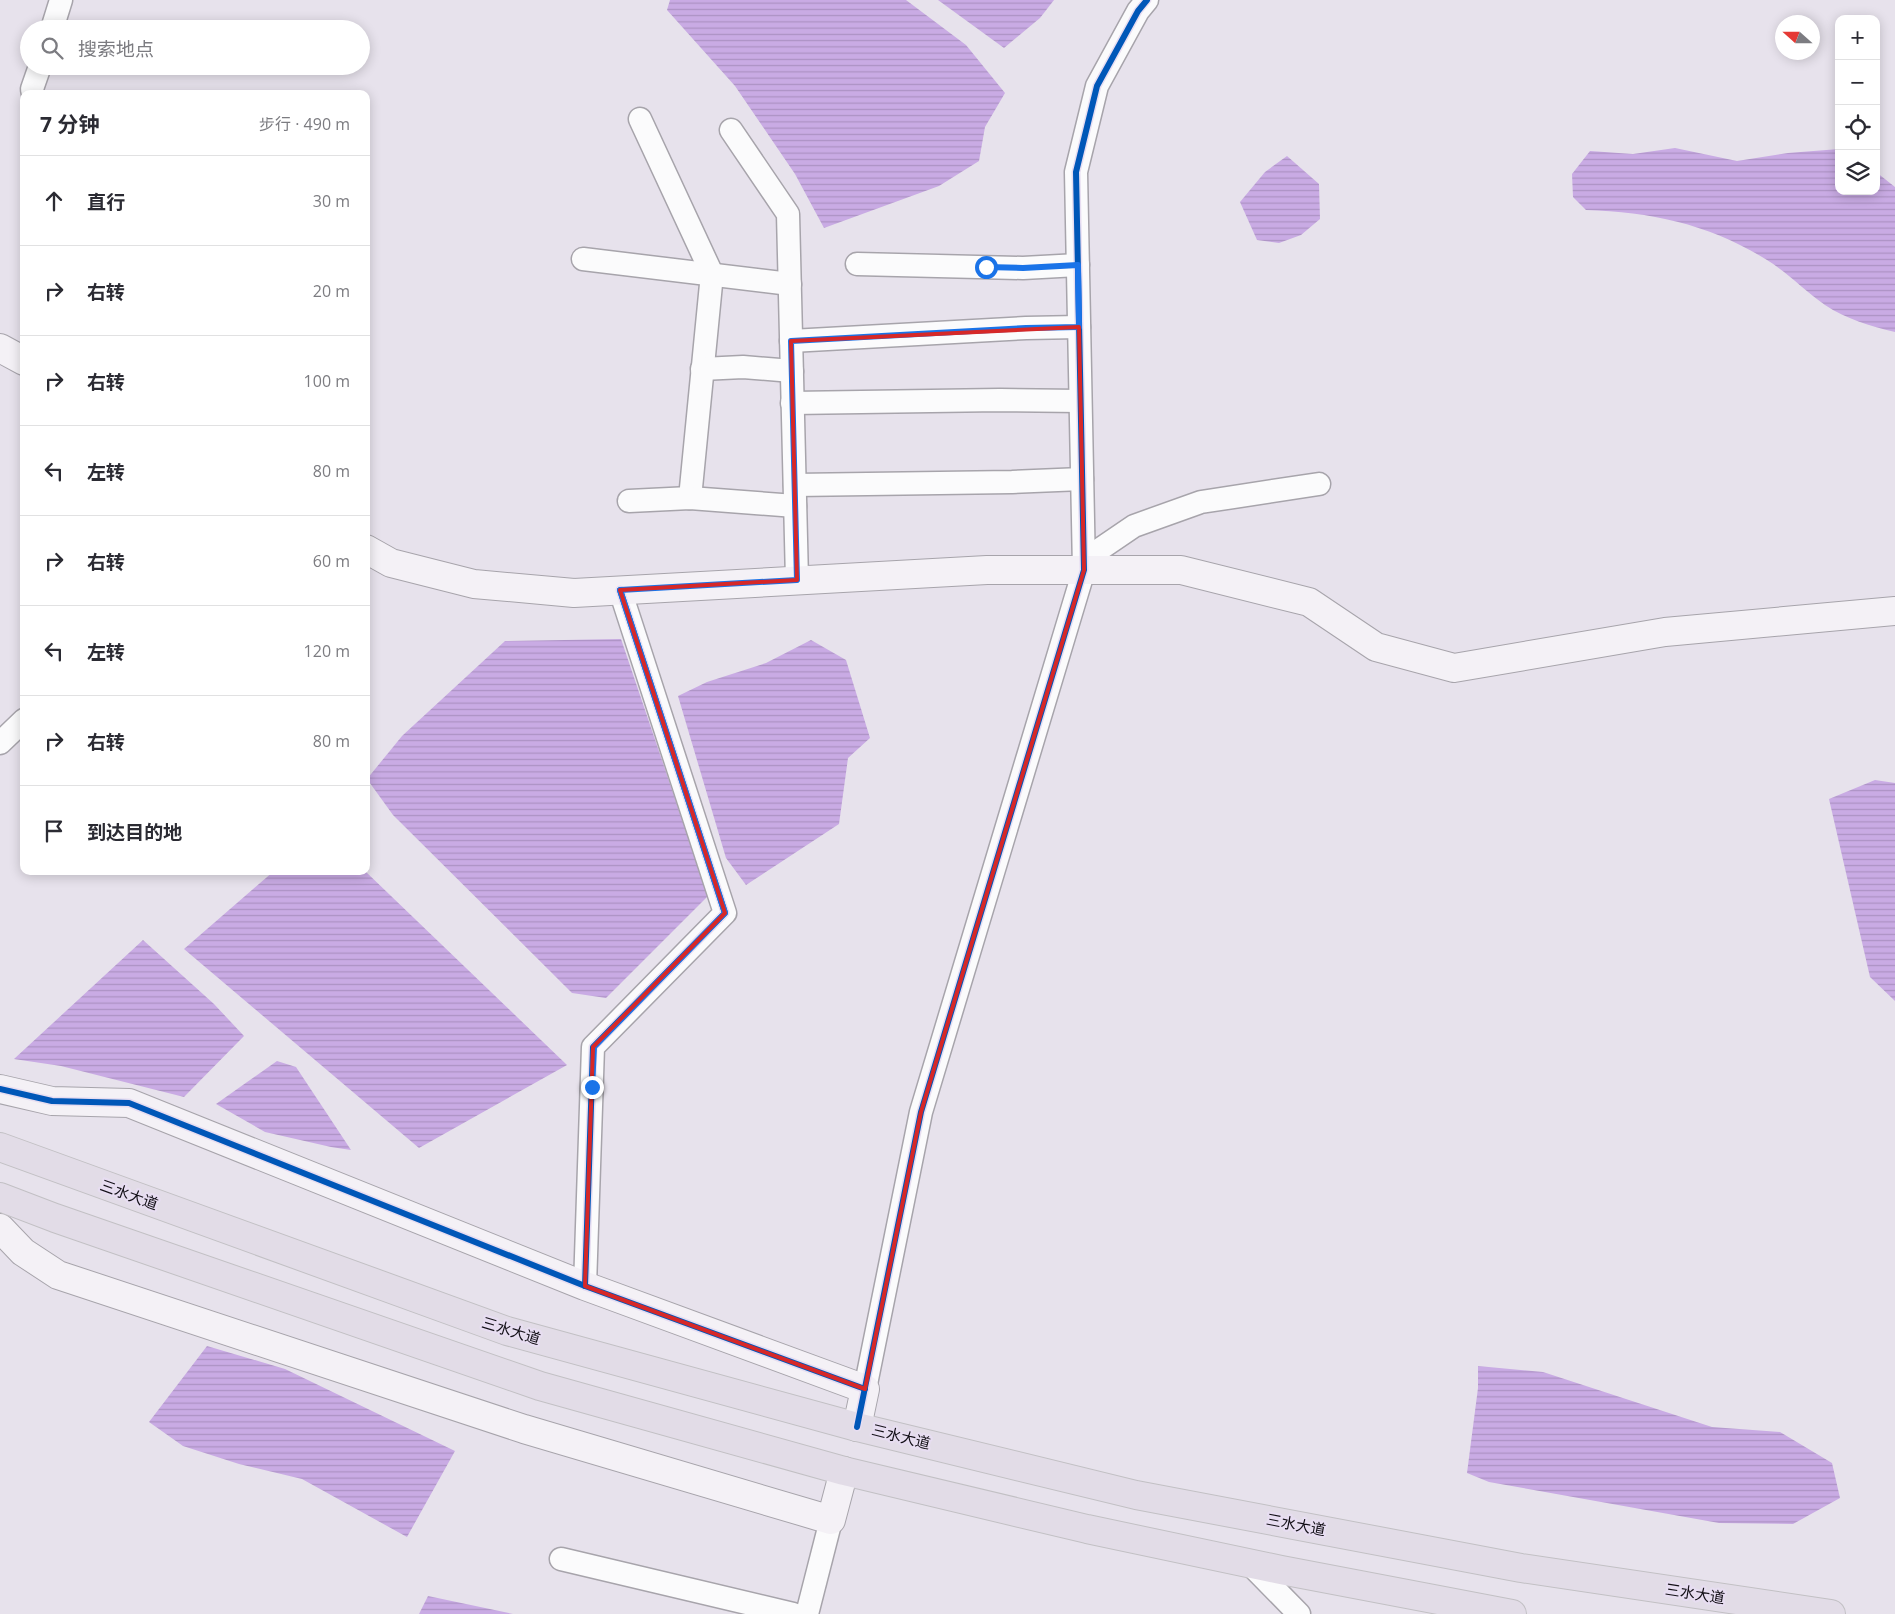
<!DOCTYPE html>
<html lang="zh">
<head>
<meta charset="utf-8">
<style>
  body { margin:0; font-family:"Open Sans","Noto Sans SC",sans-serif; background:#f2f2f3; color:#2b2b33 }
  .controls { position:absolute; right:15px; top:15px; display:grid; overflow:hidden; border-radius:10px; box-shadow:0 2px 12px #0003 }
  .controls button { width:45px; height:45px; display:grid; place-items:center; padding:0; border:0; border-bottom:1px solid #e1e1e2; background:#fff; color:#2b2b33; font:25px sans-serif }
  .compass { position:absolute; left:1775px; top:15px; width:45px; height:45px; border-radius:50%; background:#fff; box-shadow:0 2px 12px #0003; rotate:291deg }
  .stop { position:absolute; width:15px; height:15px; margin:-11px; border:4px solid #1a73e8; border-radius:50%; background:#fff }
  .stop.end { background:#1a73e8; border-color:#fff; box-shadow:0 1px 5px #0008 }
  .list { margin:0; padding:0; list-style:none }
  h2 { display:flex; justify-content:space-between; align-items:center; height:65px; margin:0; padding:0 20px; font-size:21px }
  h2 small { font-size:16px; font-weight:400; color:#7c7c81 }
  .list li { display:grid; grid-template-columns:32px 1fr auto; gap:15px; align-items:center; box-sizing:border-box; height:90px; padding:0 20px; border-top:1px solid #e1e1e2 }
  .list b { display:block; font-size:19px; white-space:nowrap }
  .list em { font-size:16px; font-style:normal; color:#7c7c81 }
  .icon { flex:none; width:28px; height:28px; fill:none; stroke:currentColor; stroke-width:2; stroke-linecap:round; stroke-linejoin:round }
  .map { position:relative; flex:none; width:1895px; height:1614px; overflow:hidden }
  .search { position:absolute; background:#fff; box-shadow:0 2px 12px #0003; left:20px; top:20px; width:350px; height:55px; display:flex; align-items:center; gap:12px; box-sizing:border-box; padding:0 18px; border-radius:28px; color:#7c7c81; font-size:19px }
  .panel { position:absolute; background:#fff; box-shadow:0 2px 12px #0003; left:20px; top:90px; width:350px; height:785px; border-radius:10px }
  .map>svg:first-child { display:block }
  .water { fill:url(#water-rules) }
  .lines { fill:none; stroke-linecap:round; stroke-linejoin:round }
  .street-casing { stroke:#a7a4ab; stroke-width:25 }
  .secondary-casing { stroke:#a7a4ab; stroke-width:30 }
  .highway-casing { stroke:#c2c0c4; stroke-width:30 }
  .street { stroke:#fbfbfc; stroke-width:22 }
  .secondary { stroke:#f4f1f6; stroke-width:28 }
  .highway { stroke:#e2dce7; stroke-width:28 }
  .cycleway-casing { stroke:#e7ddf1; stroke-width:9 }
  .cycleway { stroke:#0057b8; stroke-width:6 }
  .route { stroke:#1a73e8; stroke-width:6 }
  .marked { fill:none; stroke:#d62828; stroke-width:4; stroke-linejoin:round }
  .labels { text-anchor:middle; stroke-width:4.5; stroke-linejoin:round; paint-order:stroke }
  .street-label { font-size:15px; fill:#110e15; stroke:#e7ddf1 }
</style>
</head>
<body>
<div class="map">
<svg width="1895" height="1614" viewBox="0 0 1895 1614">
  <defs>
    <pattern id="water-rules" width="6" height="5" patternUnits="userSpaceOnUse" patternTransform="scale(1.25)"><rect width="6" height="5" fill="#c9abe4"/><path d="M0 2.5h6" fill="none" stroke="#ac92c3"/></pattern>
  </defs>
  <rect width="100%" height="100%" fill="#e7e2ec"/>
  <g class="water">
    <path d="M670,0H906L966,45L1005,93L985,127L979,161L939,186L824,228L795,174L735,86L667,10Z"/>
    <path d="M938,0H1054L1040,18L1004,48Z"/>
    <path d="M1675,148L1737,161L1788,153L1839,149V191H1876V172L1895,187V332C1870,326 1846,319 1825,305C1805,291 1788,273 1767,260C1711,225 1653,212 1586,210L1573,197L1572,174L1590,151L1633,154Z"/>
    <path d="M1287,156L1319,184L1320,219L1301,235L1279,243L1257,240L1240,202L1265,172Z"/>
    <path d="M621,639L708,896L606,998L572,993L393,815L367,779L402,736L505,641Z"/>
    <path d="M811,640L846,660L870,738L848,758L839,824L746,885L726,858L678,696L707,682L766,663Z"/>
    <path d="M1875,780L1895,783V1001L1870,977L1829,799Z"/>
    <path d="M274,871H365L567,1065L419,1148L184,949Z"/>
    <path d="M143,940L214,1004L244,1036L184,1097L61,1066L14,1059Z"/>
    <path d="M277,1061L296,1067L351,1150L331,1147L265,1132L216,1104Z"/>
    <path d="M207,1346L285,1369L455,1451L407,1537L302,1479L239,1464L183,1446L149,1422Z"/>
    <path d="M1478,1366L1543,1372L1712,1427L1780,1432L1832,1463L1840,1498L1793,1524L1719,1523L1489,1482L1467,1473L1478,1388Z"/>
    <path d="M428,1596L513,1614H419Z"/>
  </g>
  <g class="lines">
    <defs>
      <g id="street">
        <path d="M52,29L61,0"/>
        <path d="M33,94L32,89L40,66"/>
        <path d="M640,119L712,274L690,498"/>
        <path d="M731,130L788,214L797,580"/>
        <path d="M583,259L790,284"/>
        <path d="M857,264L1023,268L1078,265"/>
        <path d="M791,341L1026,328L1079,327"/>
        <path d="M702,369L743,367L792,371"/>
        <path d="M792,403L1000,400L1080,401"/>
        <path d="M795,485L1012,482L1082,479"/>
        <path d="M629,501L690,498L795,506"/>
        <path d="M1084,560L1134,526L1201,502L1319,484"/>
        <path d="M0,743L24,720"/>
        <path d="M585,1286L593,1047L725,913L620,590"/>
        <path d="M865,1389L921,1112L1084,570L1076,172L1097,86L1138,11L1147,0"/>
        <path d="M561,1559L793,1614"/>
        <path d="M1250,1564L1299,1614"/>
        <path d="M807,1614L831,1520"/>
      </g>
      <g id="secondary">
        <path d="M0,348L24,361"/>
        <path d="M366,549L391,563L474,584L574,593L987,570H1181L1309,602L1376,647L1454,668L1665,632L1895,611"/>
        <path d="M0,1089L52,1101L129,1103L585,1286L865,1389L857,1427"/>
        <path d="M0,1228L23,1252L58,1275L524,1429L831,1520L844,1471"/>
      </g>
      <g id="highway">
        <path d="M0,1147L507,1331L857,1427L1136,1495L1521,1568L1831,1614"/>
        <path d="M0,1197L55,1218L540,1386L844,1471L1087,1529L1281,1570L1512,1614"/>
      </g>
    </defs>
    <use href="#street" class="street-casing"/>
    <use href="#secondary" class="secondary-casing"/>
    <use href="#highway" class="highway-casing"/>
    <use href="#street" class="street"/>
    <use href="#secondary" class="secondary"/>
    <use href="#highway" class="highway"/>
    <defs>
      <g id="cycleway">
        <path d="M0,1089L52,1101L129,1103L585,1286L865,1389"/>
        <path d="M585,1286L593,1047L725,913L620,590"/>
        <path d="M857,1427L921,1112L1084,570L1076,172L1097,86L1138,11L1147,0"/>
      </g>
    </defs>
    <use href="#cycleway" class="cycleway-casing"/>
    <use href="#cycleway" class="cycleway"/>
  </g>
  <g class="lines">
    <path class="route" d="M592,1087L594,1047L725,913L620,590L797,580L791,341L1026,328L1079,327L1078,265L1023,268L986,267"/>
  </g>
  <path class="marked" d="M1079,327L1084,570L921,1112L865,1389L585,1286L593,1047L725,913L620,590L797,580L791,341Z"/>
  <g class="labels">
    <g class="street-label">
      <text transform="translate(129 1195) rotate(20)" y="5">三水大道</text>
      <text transform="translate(511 1331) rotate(17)" y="5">三水大道</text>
      <text transform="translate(901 1437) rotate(14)" y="5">三水大道</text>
      <text transform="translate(1296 1525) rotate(11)" y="5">三水大道</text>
      <text transform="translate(1695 1594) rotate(9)" y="5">三水大道</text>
    </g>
  </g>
</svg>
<div class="controls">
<button>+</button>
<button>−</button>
<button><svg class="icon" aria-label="locate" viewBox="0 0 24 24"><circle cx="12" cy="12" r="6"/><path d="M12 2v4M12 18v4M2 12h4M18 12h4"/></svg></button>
<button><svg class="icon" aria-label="layers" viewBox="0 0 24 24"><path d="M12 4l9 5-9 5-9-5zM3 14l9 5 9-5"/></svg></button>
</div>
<svg class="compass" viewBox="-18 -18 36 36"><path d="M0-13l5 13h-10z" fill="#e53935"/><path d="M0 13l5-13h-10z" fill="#7c7c81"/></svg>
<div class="stop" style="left:986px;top:267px"></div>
<div class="stop end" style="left:592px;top:1087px"></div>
<div class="search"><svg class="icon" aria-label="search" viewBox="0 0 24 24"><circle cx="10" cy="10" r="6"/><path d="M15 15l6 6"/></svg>搜索地点</div>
<section class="panel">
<h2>7 分钟<small>步行 · 490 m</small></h2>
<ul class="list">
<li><svg class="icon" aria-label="ahead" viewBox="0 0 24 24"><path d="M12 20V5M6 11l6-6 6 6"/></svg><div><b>直行</b></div><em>30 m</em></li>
<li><svg class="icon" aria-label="right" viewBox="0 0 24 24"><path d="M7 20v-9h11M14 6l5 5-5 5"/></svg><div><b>右转</b></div><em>20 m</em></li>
<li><svg class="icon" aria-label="right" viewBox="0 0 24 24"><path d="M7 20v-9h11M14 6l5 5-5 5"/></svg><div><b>右转</b></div><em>100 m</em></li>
<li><svg class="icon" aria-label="left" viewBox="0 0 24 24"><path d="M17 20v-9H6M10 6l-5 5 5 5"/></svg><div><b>左转</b></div><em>80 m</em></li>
<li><svg class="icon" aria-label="right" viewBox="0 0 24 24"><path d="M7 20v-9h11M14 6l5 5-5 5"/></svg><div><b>右转</b></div><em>60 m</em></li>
<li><svg class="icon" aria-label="left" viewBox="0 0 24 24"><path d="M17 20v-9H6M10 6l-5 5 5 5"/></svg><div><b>左转</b></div><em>120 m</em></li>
<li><svg class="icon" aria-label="right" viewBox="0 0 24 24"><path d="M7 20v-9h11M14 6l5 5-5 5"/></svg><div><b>右转</b></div><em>80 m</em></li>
<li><svg class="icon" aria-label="arrive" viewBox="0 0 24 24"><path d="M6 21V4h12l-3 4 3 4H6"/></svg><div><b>到达目的地</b></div></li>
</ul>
</section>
</div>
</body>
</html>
